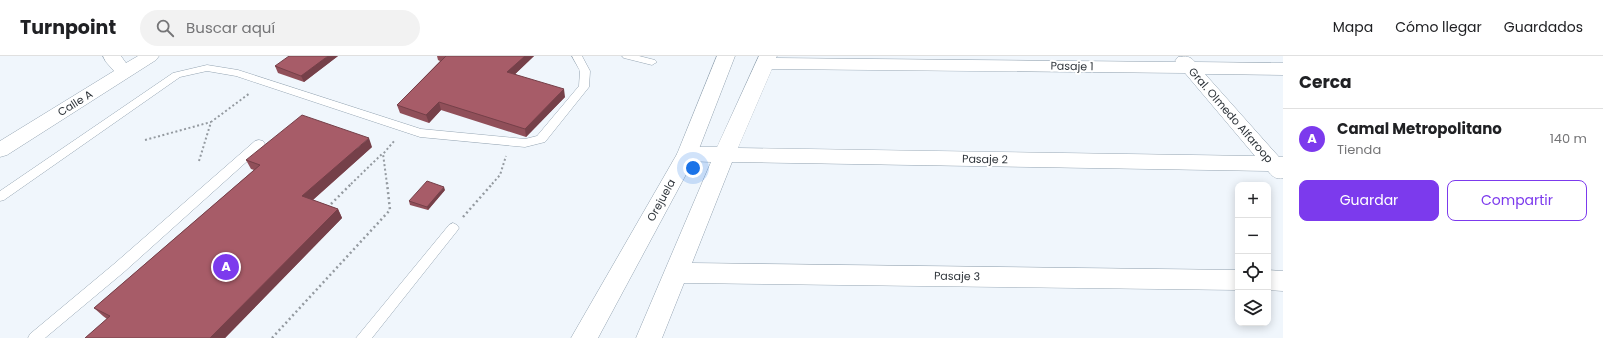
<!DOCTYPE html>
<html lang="es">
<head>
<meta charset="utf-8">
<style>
  body { margin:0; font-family:Poppins,sans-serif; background:#f2f2f2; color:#202124 }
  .controls { position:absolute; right:12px; bottom:12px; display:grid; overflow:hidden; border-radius:8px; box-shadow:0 2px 10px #0003 }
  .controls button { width:36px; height:36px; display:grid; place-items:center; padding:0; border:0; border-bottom:1px solid #e0e0e0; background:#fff; color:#202124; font:20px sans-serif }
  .you { position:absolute; left:693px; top:112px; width:14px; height:14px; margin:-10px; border:3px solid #fff; border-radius:50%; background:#1a73e8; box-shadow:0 0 0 6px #1a73e833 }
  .badge { display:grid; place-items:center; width:26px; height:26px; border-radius:50%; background:#7c3aed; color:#fff; font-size:13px; font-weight:700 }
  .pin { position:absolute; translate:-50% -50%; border:2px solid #fff; box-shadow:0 1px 4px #0006 }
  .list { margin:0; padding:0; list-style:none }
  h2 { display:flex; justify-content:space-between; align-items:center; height:52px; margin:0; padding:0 16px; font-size:17px }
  h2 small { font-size:13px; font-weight:400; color:#757577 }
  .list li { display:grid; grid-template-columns:26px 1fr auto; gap:12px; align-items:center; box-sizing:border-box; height:60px; padding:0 16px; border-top:1px solid #e0e0e0 }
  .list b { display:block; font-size:15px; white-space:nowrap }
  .list p { margin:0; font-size:13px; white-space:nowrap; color:#757577 }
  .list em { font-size:13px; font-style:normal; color:#757577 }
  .actions { display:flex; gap:8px; padding:12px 16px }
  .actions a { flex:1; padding:9px 0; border:1px solid #7c3aed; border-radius:8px; text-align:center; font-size:14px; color:#7c3aed }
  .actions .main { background:#7c3aed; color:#fff }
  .icon { flex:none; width:22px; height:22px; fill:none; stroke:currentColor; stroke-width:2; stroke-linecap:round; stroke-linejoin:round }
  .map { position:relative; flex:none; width:1283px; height:282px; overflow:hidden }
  header { display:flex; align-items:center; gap:24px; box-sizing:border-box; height:56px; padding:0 20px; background:#fff; border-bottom:1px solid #e0e0e0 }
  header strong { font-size:19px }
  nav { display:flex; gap:22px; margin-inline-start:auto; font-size:14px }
  .search { width:280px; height:36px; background:#f2f2f2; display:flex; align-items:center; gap:10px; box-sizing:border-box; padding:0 14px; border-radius:22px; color:#757577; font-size:15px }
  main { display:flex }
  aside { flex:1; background:#fff }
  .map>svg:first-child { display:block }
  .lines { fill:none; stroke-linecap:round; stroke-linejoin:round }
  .service-casing { stroke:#94a4b2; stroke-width:1 }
  .minor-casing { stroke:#94a4b2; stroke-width:1 }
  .tertiary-casing { stroke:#94a4b2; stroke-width:1 }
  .path-far1 { stroke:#949aa0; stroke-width:2; stroke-dasharray:2 2.5; stroke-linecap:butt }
  .path { stroke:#949aa0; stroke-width:2.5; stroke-dasharray:2 3; stroke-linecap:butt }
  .service { fill:#fff; fill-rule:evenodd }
  .minor { fill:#fff; fill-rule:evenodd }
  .tertiary { fill:#fff; fill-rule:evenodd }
  .wall { fill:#904f59 }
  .shaded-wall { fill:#754049 }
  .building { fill:#a75c68; stroke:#754049 }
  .labels { text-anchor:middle; stroke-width:4; stroke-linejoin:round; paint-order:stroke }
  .street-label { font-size:11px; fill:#2e343a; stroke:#fff }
</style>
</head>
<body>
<header>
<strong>Turnpoint</strong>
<div class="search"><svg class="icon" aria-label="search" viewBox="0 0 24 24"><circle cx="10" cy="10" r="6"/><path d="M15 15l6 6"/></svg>Buscar aquí</div>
<nav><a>Mapa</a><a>Cómo llegar</a><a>Guardados</a></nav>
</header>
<main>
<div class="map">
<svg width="1283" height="282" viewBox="0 0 1283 282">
  <rect width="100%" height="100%" fill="#f0f6fc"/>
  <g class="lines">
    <defs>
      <g id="service">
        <path d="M572,0H582L590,15L589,31L545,86L525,91L420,81L236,20L207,15L180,21L4,144L0,145V135L173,17L207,9L238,14L421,73L525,83L537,80L579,30L580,15Z"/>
        <path d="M622,0H639L655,4L657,6L652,9L624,2Z"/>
        <path d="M259,84L263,85L265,88L263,91L124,216L45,282H28L30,278L114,208L255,85Z"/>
        <path d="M453,167L457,169L459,172L457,175L372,282H356L449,169Z"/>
      </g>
      <g id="minor">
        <path d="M103,0H121L126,7L138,0H159L156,4L7,99L0,101V85L114,15L106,6Z"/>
        <path d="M759,0H777L776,2L1176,6L1175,5L1178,1C1186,0 1190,0 1195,6L1283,7V19L1205,18L1279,101H1283V122C1276,124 1272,120 1268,115L732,106L692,207L1238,214V234L684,227L662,282H636L711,106L687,105L680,103L677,98L680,93L687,91H717ZM772,13L1185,17L1255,100L738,92Z"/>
        <path d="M1268,214L1283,215V235L1268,234Z"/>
      </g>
      <path id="tertiary" d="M717,0H735L697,98L598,282H571L677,98Z"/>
    </defs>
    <use href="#service" class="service-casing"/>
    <use href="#minor" class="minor-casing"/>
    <use href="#tertiary" class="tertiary-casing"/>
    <g class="path-far1">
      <path d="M145,84L211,66"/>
      <path d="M199,105L211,66L250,37"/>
      <path d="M351,128L382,98"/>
      <path d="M387,128L383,98L395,84"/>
      <path d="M492,128L500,119L506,100"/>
    </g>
    <g class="path">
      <path d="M331,148L352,127"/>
      <path d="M463,161L493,127"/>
      <path d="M272,282L390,154L387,127"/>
    </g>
    <use href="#service" class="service"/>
    <use href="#minor" class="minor"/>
    <use href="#tertiary" class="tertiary"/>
  </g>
  <g class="wall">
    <path d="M338,0L304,26L278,17L275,10Z"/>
    <path d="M437,0H534L515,18L565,41L526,81L441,54L429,67L400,57L397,49L440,5L438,4Z"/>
    <path d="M372,91L313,144L338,153L342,162L225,282H85L107,263L103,260L94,252L254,114L251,113L246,104Z"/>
    <path d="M445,134L428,154L410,149L409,145Z"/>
  </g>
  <g class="shaded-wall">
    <path d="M328,0H338L304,26L301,20Z"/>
    <path d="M525,0H534L509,24L507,16Z"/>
    <path d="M564,33L565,41L526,81L525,73Z"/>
    <path d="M439,46L441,54L429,67L426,59Z"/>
    <path d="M369,82L372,91L307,149L302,140Z"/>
    <path d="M444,131L445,134L428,154L427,151Z"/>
    <path d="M338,153L342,162L225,282H210Z"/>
  </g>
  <g class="building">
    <path d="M289,0H328L301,20L275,10Z"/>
    <path d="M446,0H525L507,16L564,33L525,73L439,46L426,59L397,49Z"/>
    <path d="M302,59L369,82L302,140L338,153L210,282H85L110,260L94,252L260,109L246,104Z"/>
    <path d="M427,125L444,131L427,151L409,145Z"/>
  </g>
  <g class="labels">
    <g class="street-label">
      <text transform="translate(1072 10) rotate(1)" y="4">Pasaje 1</text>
      <text transform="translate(75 47) rotate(-32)" y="4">Calle A</text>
      <text transform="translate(1231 59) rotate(49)" y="4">Gral. Olmedo Alfaroop</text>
      <text transform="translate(985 103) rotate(1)" y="4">Pasaje 2</text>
      <text transform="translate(661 144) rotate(-61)" y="4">Orejuela</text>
      <text transform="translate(957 220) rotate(1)" y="4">Pasaje 3</text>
    </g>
  </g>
</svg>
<div class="controls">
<button>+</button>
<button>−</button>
<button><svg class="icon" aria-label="locate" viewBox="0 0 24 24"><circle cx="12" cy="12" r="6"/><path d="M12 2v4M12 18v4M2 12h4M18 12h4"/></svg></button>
<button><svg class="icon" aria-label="layers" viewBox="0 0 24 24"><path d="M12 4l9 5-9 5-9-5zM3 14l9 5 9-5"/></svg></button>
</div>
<div class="you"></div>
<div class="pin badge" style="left:226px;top:211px">A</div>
</div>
<aside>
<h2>Cerca<small></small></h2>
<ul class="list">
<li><span class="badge">A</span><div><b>Camal Metropolitano</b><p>Tienda</p></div><em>140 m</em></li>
</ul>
<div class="actions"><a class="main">Guardar</a><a>Compartir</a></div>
</aside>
</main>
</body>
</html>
